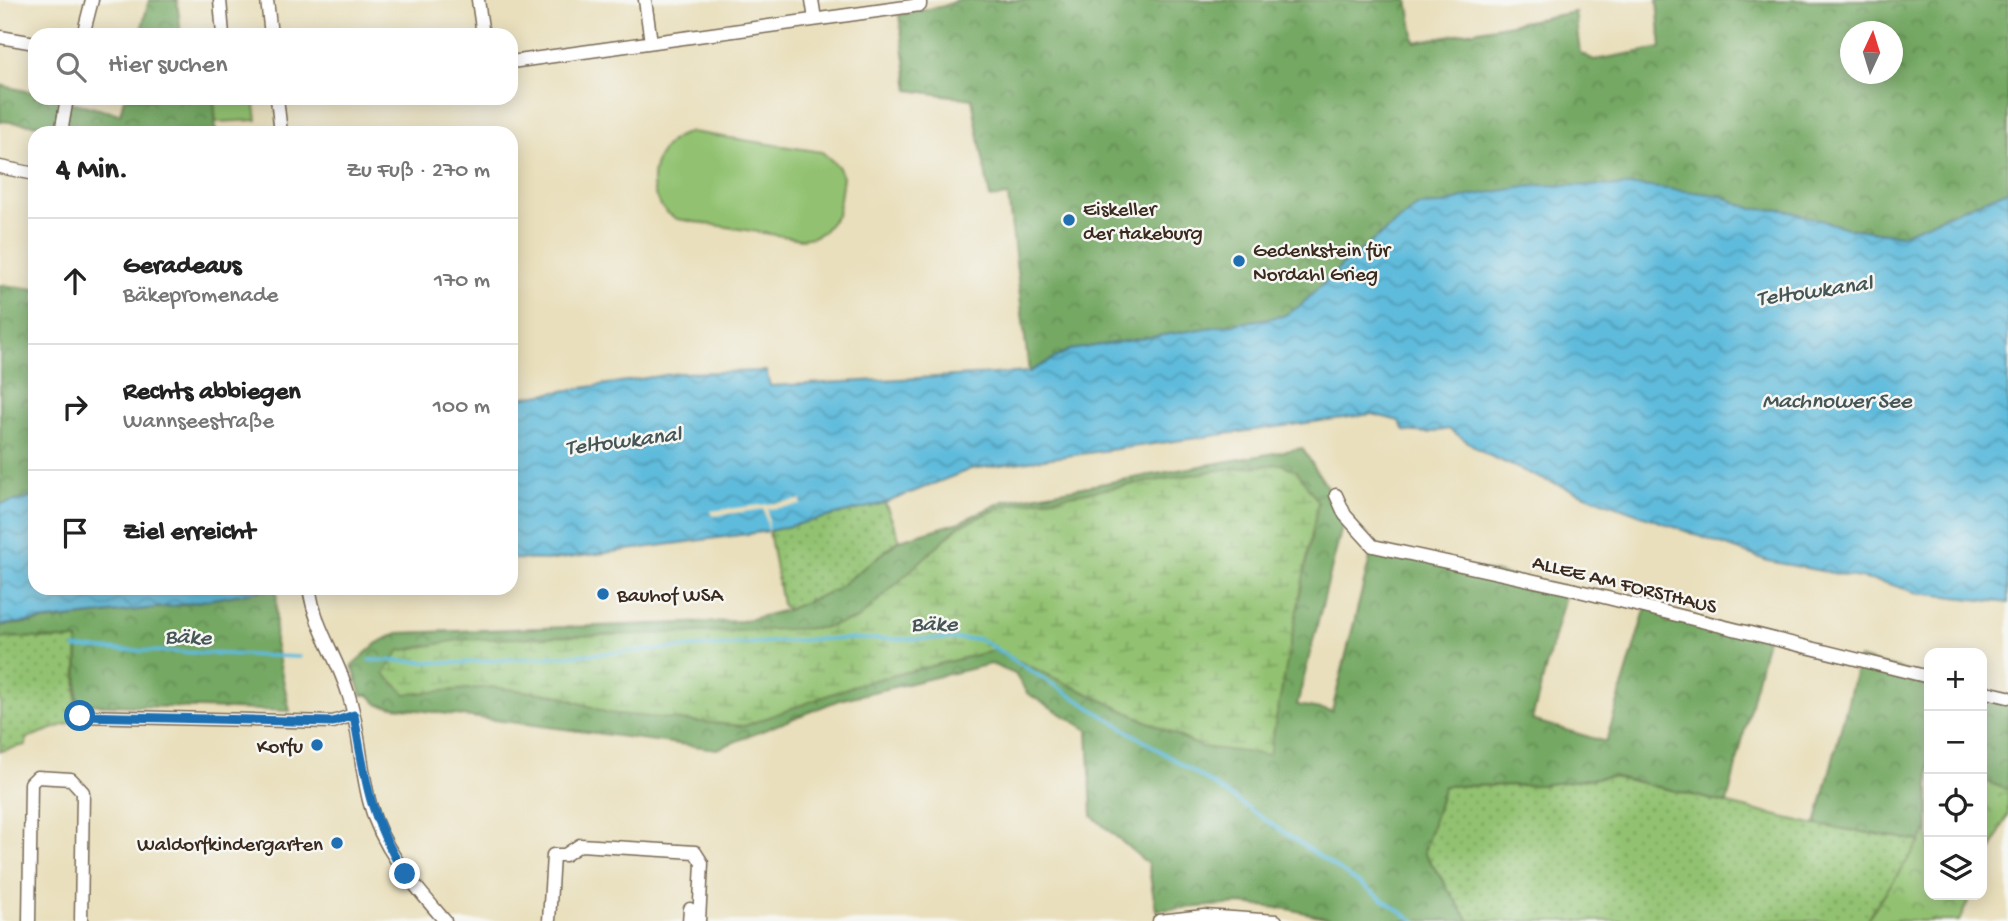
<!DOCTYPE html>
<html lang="de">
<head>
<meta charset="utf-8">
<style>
  body { margin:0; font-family:"Gochi Hand",sans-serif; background:#f6f6f6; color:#222 }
  .controls { position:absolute; right:21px; bottom:21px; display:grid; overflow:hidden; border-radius:14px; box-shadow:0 4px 18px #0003 }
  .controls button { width:63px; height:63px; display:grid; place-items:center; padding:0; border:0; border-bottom:2px solid #e0e0e0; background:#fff; color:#222; font:35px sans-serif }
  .compass { position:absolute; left:1840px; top:21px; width:63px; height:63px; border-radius:50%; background:#fff; box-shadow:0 4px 18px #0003; rotate:4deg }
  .stop { position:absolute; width:21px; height:21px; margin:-16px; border:5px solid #1f6fb2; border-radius:50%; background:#fff }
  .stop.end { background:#1f6fb2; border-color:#fff; box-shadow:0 2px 7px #0008 }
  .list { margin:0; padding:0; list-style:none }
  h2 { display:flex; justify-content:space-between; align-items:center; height:91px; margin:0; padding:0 28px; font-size:30px }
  h2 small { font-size:23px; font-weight:400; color:#767676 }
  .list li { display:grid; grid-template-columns:46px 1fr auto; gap:21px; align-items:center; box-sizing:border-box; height:126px; padding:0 28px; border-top:2px solid #e0e0e0 }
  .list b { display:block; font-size:26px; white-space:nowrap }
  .list p { margin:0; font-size:23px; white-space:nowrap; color:#767676 }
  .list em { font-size:23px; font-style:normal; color:#767676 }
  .icon { flex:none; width:38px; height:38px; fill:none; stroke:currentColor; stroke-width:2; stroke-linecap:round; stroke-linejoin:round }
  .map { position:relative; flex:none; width:2008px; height:921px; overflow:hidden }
  .search { position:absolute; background:#fff; box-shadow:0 4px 18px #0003; left:28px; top:28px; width:490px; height:77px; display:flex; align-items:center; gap:18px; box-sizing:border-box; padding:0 24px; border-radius:21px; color:#767676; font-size:26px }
  .panel { position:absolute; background:#fff; box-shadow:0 4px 18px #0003; left:28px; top:126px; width:490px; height:469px; border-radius:21px }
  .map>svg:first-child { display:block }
  .grass { fill:url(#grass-dots); stroke:#667648; stroke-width:2 }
  .forest { fill:url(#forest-crowns); stroke:#586940; stroke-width:2; fill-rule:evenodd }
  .wetland { fill:url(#wetland-marsh); stroke:#667648; stroke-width:2 }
  .park { fill:url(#park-crowns); stroke:#667648; stroke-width:2 }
  .pitch { fill:#92c271; stroke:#667648; stroke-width:2 }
  .water { fill:url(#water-waves); stroke:#4c727d; stroke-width:2 }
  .pier { fill:#e9dfbc }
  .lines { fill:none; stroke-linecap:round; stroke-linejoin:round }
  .stream { stroke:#5ebbdc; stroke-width:3.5 }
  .minor-casing { stroke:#786955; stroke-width:15 }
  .minor { stroke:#fff; stroke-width:12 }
  .route { stroke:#1f6fb2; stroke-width:9 }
  .poi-dot { fill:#1f6fb2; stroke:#f6f6f2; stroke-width:2.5 }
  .labels { text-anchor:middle; stroke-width:5; stroke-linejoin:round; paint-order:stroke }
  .poi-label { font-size:21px; fill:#3b2a1e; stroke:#f6f6f2; text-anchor:start }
  .street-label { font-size:21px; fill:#3b2a1e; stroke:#f6f6f2 }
  .water-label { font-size:23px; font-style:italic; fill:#465657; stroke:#f6f6f2 }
</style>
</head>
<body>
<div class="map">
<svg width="2008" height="921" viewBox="0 0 2008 921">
  <defs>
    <pattern id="grass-dots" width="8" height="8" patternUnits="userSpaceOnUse" patternTransform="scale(1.75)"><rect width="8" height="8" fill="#92c271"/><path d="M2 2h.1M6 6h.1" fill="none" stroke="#789e5c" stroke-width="1.8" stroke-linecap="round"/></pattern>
    <pattern id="forest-crowns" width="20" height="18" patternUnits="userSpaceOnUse" patternTransform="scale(1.75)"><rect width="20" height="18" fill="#75a863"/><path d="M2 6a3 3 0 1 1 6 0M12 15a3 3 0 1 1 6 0" fill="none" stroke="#618951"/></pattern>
    <pattern id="wetland-marsh" width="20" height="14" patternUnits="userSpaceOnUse" patternTransform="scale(1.75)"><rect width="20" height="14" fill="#92c271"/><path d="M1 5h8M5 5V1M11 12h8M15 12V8" fill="none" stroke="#789e5c"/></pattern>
    <pattern id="park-crowns" width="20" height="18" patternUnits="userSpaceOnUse" patternTransform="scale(1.75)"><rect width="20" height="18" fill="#92c271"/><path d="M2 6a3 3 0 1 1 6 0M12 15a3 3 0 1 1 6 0" fill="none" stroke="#789e5c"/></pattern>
    <pattern id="water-waves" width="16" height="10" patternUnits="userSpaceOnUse" patternTransform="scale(1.75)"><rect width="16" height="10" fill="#5ebbdc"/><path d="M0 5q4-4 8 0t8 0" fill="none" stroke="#4f98b2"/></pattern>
  </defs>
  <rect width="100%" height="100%" fill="#f6f6f2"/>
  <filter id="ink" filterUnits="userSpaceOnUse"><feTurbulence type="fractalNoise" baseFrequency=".0143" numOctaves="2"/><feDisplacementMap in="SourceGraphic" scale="14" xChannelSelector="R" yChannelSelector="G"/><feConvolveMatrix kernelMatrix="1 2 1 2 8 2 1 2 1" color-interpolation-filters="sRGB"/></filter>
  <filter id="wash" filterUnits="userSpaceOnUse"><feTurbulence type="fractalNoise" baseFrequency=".00686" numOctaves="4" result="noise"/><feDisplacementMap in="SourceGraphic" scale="28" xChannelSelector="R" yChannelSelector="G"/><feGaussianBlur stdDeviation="1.57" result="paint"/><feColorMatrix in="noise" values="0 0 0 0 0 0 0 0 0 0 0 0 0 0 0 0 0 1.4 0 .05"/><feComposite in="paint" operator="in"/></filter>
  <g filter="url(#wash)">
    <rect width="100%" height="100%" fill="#e9dfbc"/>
    <g class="grass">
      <path d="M885,503L900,540L835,590L787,610L782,604L769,531Z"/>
      <path d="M18,637L78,640L75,721L27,738L26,745L0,751V639Z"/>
      <path d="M1612,776L1816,825L1921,841L1866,921H1469L1424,852L1444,786L1540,785Z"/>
    </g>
    <g class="forest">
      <path d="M149,0H177L181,35H140Z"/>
      <path d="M957,0H1408L1415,42L1575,12L1580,53L1594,60L1661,48L1657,0H2008V190L1900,235L1847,228L1785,210L1752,209L1719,195L1469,196L1441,205L1417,206L1347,261L1300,306L1283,316L1070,350L1029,372L1008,196L990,198L972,99L909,90L899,15L944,6ZM1850,32H1892V74H1850Z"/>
      <path d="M0,85L35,93V98H54L120,114L124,98H214L216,133H121L0,121Z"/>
      <path d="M0,285L35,289V497L0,504Z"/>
      <path d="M1302,448L1345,515L1297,705L1332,711L1373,546L1567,588L1532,720L1606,742L1646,607L1767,638L1727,803L1612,776L1540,785L1444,786L1424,852L1469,921H1341L1288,909L1240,904L1156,910L1148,864L1092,816L1088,730L1027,693L1015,674L991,664L839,700L717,749L379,705L369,695H362L352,665L377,643L398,633L742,621L787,610L835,590L900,540L960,522L1004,501ZM1281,464L1202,747L996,650L858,684L744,726L608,713L558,695L492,687L406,694L777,631L822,628L858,619L959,526L1005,506L1220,470Z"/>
      <path d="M277,588L275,643L290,711L77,704L78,640L18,637L0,639V626L173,606Z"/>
      <path d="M1859,658L1929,677V828L1921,841L1816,825Z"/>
      <path d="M1982,691L2008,697V790L1982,780Z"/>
    </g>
    <path class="wetland" d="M1281,464L1297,471L1318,502L1269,755L1202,747L995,650L858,684L744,726L608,713L558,695L492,687L406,694L384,674L399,651L459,640L822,628L858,619L959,526L1005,506L1220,470Z"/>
    <g class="park">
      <path d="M1982,780L2008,790V814L1982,871Z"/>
      <path d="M1929,829V895H1971L1959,921H1866Z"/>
    </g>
    <g class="pitch">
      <path d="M214,98H254L257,120L216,122Z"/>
      <path d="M691,132L822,152L838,166L843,177L838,214L823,232L813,237L801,239L677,219C638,201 649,140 691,132Z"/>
    </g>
    <g class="water">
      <path d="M1537,185L1642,186L1719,195L1752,209L1785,210L1847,228L1900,235L2008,190V603L1918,593L1886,583L1768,561L1542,479L1486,454L1449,429L1427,433L1405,431L1399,421L1372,414L971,469L885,503L769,531L553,560L511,559V399L678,373L766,371L770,386L1029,372L1070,350L1283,316L1300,306L1347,261L1418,206L1441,205L1469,196Z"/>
      <path d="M35,497V588H275L173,606L0,625V504Z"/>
    </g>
    <path class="pier" d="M801,500V505L768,509L769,535L764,509L712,516L711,511Z"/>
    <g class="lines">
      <g class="stream">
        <path d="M75,648L300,657"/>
        <path d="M370,660L458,663L817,639H980L1202,777L1415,921"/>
      </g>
    </g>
  </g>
  <g filter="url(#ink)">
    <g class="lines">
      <defs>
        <g id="minor">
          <path d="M220,0L223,35"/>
          <path d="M267,0L271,35"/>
          <path d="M478,0L483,35"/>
          <path d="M645,0L651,42"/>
          <path d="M812,0L815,19"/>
          <path d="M83,35L92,0"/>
          <path d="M0,37L35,43"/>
          <path d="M511,62L920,5V0"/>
          <path d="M277,98L281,133"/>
          <path d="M61,133L67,98"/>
          <path d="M0,167L35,174"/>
          <path d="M1336,495L1345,515L1373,546L1567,588L1929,677"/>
          <path d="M309,588C316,631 336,654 348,693C360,729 360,768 370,804C382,850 415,886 445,921"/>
          <path d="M1982,691L2008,697"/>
          <path d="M80,716L333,722L353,715"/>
          <path d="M29,921L31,783L37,777L71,779L83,792L81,921"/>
          <path d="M549,921L553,855H565L580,845L695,852L702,863L699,921"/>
          <path d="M689,921L690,909"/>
          <path d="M1159,921L1204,916L1276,921"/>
        </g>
      </defs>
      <use href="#minor" class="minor-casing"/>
      <use href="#minor" class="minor"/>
    </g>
  </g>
  <g class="lines" filter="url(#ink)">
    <path class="route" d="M80,716L333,722L354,715C365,779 369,817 405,874"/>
  </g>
  <g class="poi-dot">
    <circle cx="1069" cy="220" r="7"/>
    <circle cx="1239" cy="261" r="7"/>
    <circle cx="603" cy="594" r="7"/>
    <circle cx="317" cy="745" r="7"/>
    <circle cx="337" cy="843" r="7"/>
  </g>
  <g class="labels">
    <g class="poi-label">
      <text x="1083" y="215">Eiskeller<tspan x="1083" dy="24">der Hakeburg</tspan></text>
      <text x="1253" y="256">Gedenkstein für<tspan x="1253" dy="24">Nordahl Grieg</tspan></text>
      <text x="617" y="601">Bauhof WSA</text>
      <text x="303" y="752" text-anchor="end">Korfu</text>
      <text x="323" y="850" text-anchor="end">Waldorfkindergarten</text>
    </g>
    <g class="street-label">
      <text transform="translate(1625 583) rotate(14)" y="7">ALLEE AM FORSTHAUS</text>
    </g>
    <g class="water-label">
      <text transform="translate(1814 289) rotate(-8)" y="8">Teltowkanal</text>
      <text x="1837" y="407">Machnower See</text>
      <text transform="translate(623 439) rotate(-7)" y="8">Teltowkanal</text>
      <text x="934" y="630">Bäke</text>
      <text transform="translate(188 635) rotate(2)" y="8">Bäke</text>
    </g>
  </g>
</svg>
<div class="controls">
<button>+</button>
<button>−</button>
<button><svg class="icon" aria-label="locate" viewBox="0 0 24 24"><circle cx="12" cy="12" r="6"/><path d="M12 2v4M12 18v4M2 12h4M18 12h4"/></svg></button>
<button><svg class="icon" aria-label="layers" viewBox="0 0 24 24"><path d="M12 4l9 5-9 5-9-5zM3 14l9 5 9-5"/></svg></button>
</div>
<svg class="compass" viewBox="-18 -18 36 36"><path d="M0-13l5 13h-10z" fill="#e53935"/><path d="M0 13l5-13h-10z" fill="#767676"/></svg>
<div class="stop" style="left:80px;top:716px"></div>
<div class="stop end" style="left:405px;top:874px"></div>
<div class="search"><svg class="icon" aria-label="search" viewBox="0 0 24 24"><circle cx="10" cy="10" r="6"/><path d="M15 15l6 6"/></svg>Hier suchen</div>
<section class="panel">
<h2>4 Min.<small>Zu Fuß · 270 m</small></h2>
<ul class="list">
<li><svg class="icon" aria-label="ahead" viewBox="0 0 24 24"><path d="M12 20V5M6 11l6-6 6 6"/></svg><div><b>Geradeaus</b><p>Bäkepromenade</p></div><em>170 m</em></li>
<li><svg class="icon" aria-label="right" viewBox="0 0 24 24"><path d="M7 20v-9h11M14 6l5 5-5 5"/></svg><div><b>Rechts abbiegen</b><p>Wannseestraße</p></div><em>100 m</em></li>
<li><svg class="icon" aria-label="arrive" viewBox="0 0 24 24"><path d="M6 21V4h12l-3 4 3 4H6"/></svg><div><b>Ziel erreicht</b></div></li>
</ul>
</section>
</div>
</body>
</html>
